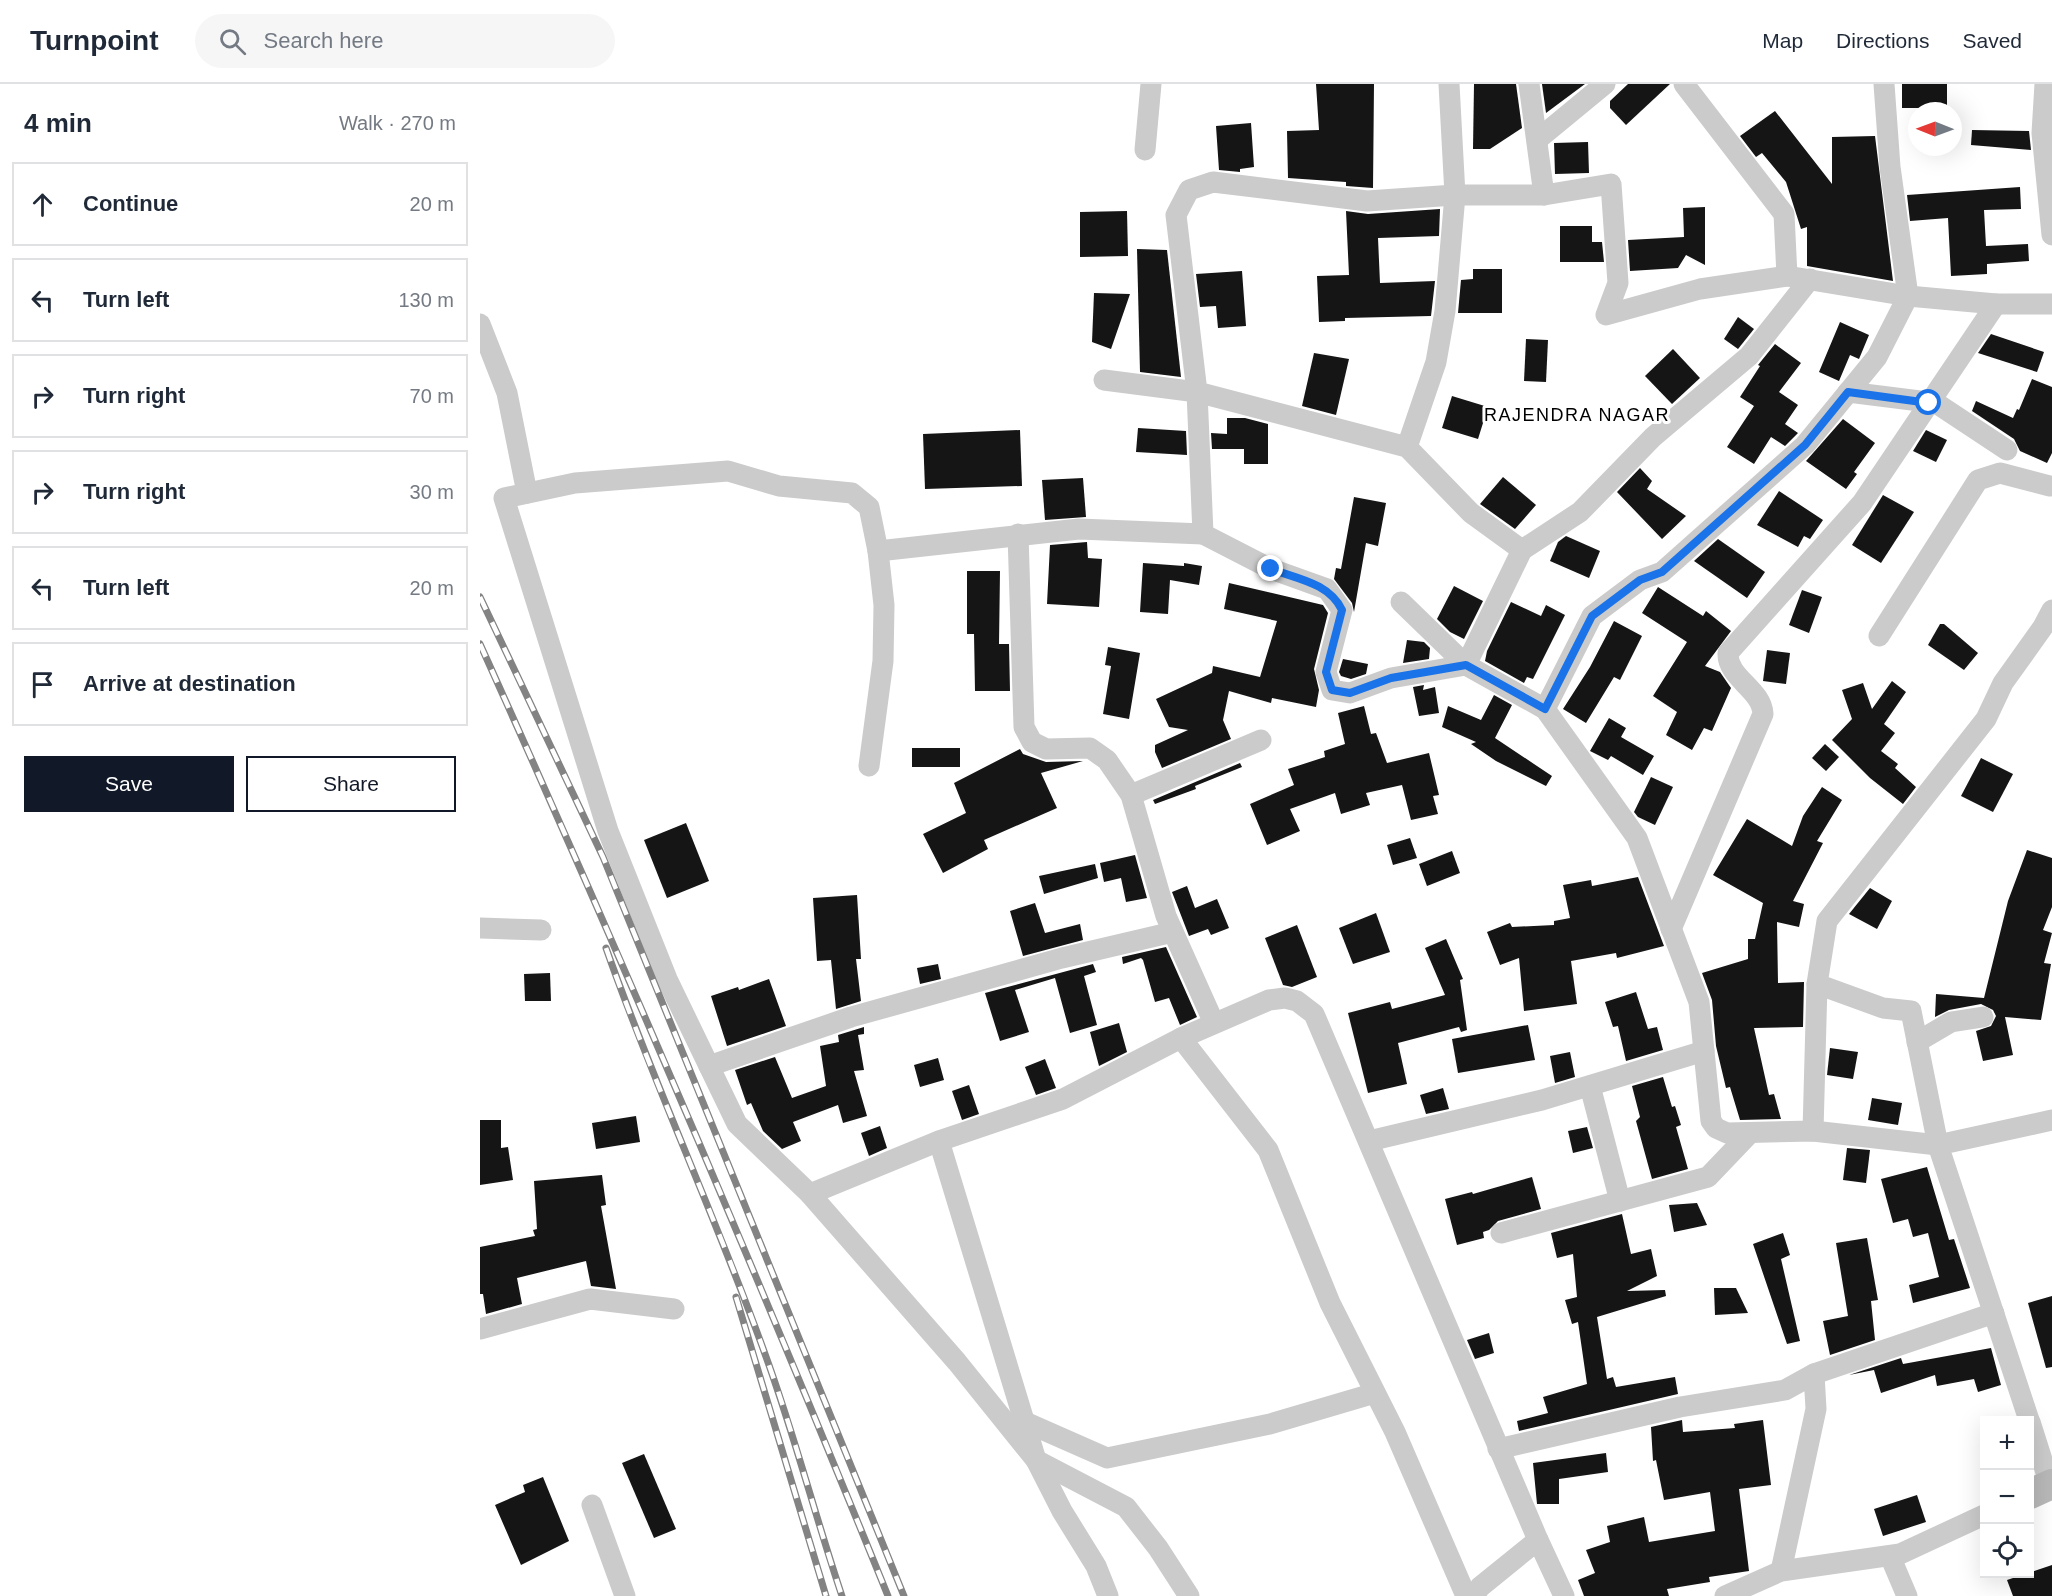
<!DOCTYPE html>
<html lang="en">
<head>
<meta charset="utf-8">
<style>
  body { margin:0; font-family:Helvetica,sans-serif; background:#f6f6f7; color:#1f2937 }
  .controls { position:absolute; right:18px; bottom:18px; display:grid; overflow:hidden; border-radius:0px; box-shadow:0 6px 24px #0002 }
  .controls button { width:54px; height:54px; display:grid; place-items:center; padding:0; border:0; border-bottom:2px solid #e0e1e3; background:#fff; color:#1f2937; font:30px sans-serif }
  .compass { position:absolute; left:1428px; top:18px; width:54px; height:54px; border-radius:50%; background:#fff; box-shadow:0 6px 24px #0002; rotate:271deg }
  .stop { position:absolute; width:18px; height:18px; margin:-14px; border:4px solid #1a73e8; border-radius:50%; background:#fff }
  .stop.end { background:#1a73e8; border-color:#fff; box-shadow:0 2px 6px #0008 }
  .list { margin:0; padding:0; list-style:none }
  h2 { display:flex; justify-content:space-between; align-items:center; height:78px; margin:0; padding:0 24px; font-size:26px }
  h2 small { font-size:20px; font-weight:400; color:#747a83 }
  .list li { display:grid; grid-template-columns:39px 1fr auto; gap:18px; align-items:center; box-sizing:border-box; height:84px; margin:0 12px 12px; padding:0 12px; border:2px solid #e0e1e3; border-radius:0px }
  .list b { display:block; font-size:22px; white-space:nowrap }
  .list em { font-size:20px; font-style:normal; color:#747a83 }
  .actions { display:flex; gap:12px; padding:18px 24px }
  .actions a { flex:1; padding:14px 0; border:2px solid #111827; border-radius:0px; text-align:center; font-size:21px; color:#111827 }
  .actions .main { background:#111827; color:#fff }
  .icon { flex:none; width:33px; height:33px; fill:none; stroke:currentColor; stroke-width:2; stroke-linecap:round; stroke-linejoin:round }
  .map { position:relative; flex:none; width:1572px; height:1512px; overflow:hidden }
  header { display:flex; align-items:center; gap:36px; box-sizing:border-box; height:84px; padding:0 30px; background:#fff; border-bottom:2px solid #e0e1e3 }
  header strong { font-size:28px }
  nav { display:flex; gap:33px; margin-inline-start:auto; font-size:21px }
  .search { width:420px; height:54px; background:#f6f6f7; display:flex; align-items:center; gap:15px; box-sizing:border-box; padding:0 21px; border-radius:33px; color:#747a83; font-size:22px }
  main { display:flex }
  aside { flex:1; background:#fff }
  .map>svg:first-child { display:block }
  .building { fill:#151515 }
  .lines { fill:none; stroke-linecap:round; stroke-linejoin:round }
  .street { stroke:#cbcbcb; stroke-width:21 }
  .secondary { stroke:#b8b8b8; stroke-width:30 }
  .rail-casing { stroke:#838383; stroke-width:7 }
  .rail { stroke:#fff; stroke-width:4.5; stroke-dasharray:14; stroke-linecap:butt }
  .route { stroke:#1a73e8; stroke-width:8 }
  .labels { text-anchor:middle; stroke-width:6; stroke-linejoin:round; paint-order:stroke }
  .neighbourhood-label { font-size:18px; letter-spacing:1.5px; fill:#000; stroke:#fff }
</style>
</head>
<body>
<header>
<strong>Turnpoint</strong>
<div class="search"><svg class="icon" aria-label="search" viewBox="0 0 24 24"><circle cx="10" cy="10" r="6"/><path d="M15 15l6 6"/></svg>Search here</div>
<nav><a>Map</a><a>Directions</a><a>Saved</a></nav>
</header>
<main>
<aside>
<h2>4 min<small>Walk · 270 m</small></h2>
<ul class="list">
<li><svg class="icon" aria-label="ahead" viewBox="0 0 24 24"><path d="M12 20V5M6 11l6-6 6 6"/></svg><div><b>Continue</b></div><em>20 m</em></li>
<li><svg class="icon" aria-label="left" viewBox="0 0 24 24"><path d="M17 20v-9H6M10 6l-5 5 5 5"/></svg><div><b>Turn left</b></div><em>130 m</em></li>
<li><svg class="icon" aria-label="right" viewBox="0 0 24 24"><path d="M7 20v-9h11M14 6l5 5-5 5"/></svg><div><b>Turn right</b></div><em>70 m</em></li>
<li><svg class="icon" aria-label="right" viewBox="0 0 24 24"><path d="M7 20v-9h11M14 6l5 5-5 5"/></svg><div><b>Turn right</b></div><em>30 m</em></li>
<li><svg class="icon" aria-label="left" viewBox="0 0 24 24"><path d="M17 20v-9H6M10 6l-5 5 5 5"/></svg><div><b>Turn left</b></div><em>20 m</em></li>
<li><svg class="icon" aria-label="arrive" viewBox="0 0 24 24"><path d="M6 21V4h12l-3 4 3 4H6"/></svg><div><b>Arrive at destination</b></div></li>
</ul>
<div class="actions"><a class="main">Save</a><a>Share</a></div>
</aside>
<div class="map">
<svg width="1572" height="1512" viewBox="0 0 1572 1512">
  <rect width="100%" height="100%" fill="#fff"/>
  <g class="building">
    <path d="M836,0H894L893,104L866,102V98L808,94L807,47L839,46Z"/>
    <path d="M994,0H1036L1042,44L1010,65H993Z"/>
    <path d="M1062,0H1105L1066,29Z"/>
    <path d="M1148,0H1190L1146,41L1130,24V17Z"/>
    <rect x="1422" y="0" width="45" height="24"/>
    <path d="M1295,27L1352,100V53L1395,52L1413,197L1327,182V143L1321,145L1306,98L1282,69L1276,73L1260,52Z"/>
    <path d="M771,39L774,83L760,85V88L739,86L736,42Z"/>
    <path d="M1492,46L1549,47L1551,66L1491,61Z"/>
    <path d="M1108,58L1109,89L1075,90L1074,59Z"/>
    <path d="M1540,103L1541,125L1504,126L1506,162L1548,160L1549,177L1507,180V190L1471,192L1468,134L1430,137L1427,111Z"/>
    <path d="M1225,123V181L1206,171L1198,184L1150,187L1148,156L1204,153L1203,124Z"/>
    <path d="M960,125L959,152L898,154L900,199L955,197L951,232L865,234V237L839,238L837,192L869,191L866,127L888,130Z"/>
    <path d="M647,127L648,172L600,173V128Z"/>
    <path d="M1080,142H1112V158H1122L1124,178H1080Z"/>
    <path d="M657,165L687,166L701,293L660,288Z"/>
    <path d="M993,185H1022V229H978L981,196L993,195Z"/>
    <path d="M762,187L766,242L738,244L736,222L720,223L716,190Z"/>
    <path d="M614,209L650,210L631,265L612,258Z"/>
    <path d="M1258,233L1274,245L1258,265L1244,255Z"/>
    <path d="M1360,238L1389,251L1379,275L1370,271L1359,297L1339,288Z"/>
    <path d="M1511,250L1564,268L1557,288L1498,269Z"/>
    <path d="M1046,255L1068,256L1066,298L1044,297Z"/>
    <path d="M1295,260L1321,279L1299,308L1318,321L1305,340L1318,349L1305,362L1291,353L1274,380L1247,363L1274,322L1260,313L1280,282L1278,281Z"/>
    <path d="M1193,265L1220,294L1192,320L1165,292Z"/>
    <path d="M834,269L869,275L856,331L822,322Z"/>
    <path d="M1552,295L1572,303V369L1567,379L1540,367L1534,355L1492,327L1496,317L1533,334L1537,325L1539,326Z"/>
    <path d="M972,312L1008,323L998,355L962,344Z"/>
    <path d="M747,334H765L788,340V380H764V365H732L731,349L747,350Z"/>
    <path d="M1363,335L1395,359L1374,388L1377,390L1366,405L1326,377Z"/>
    <path d="M658,344L706,347L707,371L656,368Z"/>
    <path d="M540,346L542,402L445,405L443,350Z"/>
    <path d="M1446,346L1467,356L1456,378L1433,367Z"/>
    <path d="M1160,384L1172,397L1167,405L1206,432L1182,455L1137,408Z"/>
    <path d="M1023,393L1056,421L1035,445L1000,420Z"/>
    <path d="M603,394L606,433L565,436L562,396Z"/>
    <path d="M1299,407L1343,436L1330,455L1324,452L1318,463L1277,441Z"/>
    <path d="M1403,411L1434,428L1401,479L1372,461Z"/>
    <path d="M874,413L906,419L898,462L886,459L874,528L872,519L854,495L856,484L861,485Z"/>
    <path d="M1086,452L1120,467L1109,494L1070,477L1078,458Z"/>
    <path d="M1238,455L1285,488L1267,514L1214,477Z"/>
    <path d="M607,458L608,474L622,475L619,523L567,520L570,461Z"/>
    <path d="M663,479L704,482V479L722,482L719,501L690,496L688,530L660,528Z"/>
    <path d="M487,487H520L519,560H529L530,607H495L494,550H487Z"/>
    <path d="M749,499L843,521L848,529L834,585L839,606L836,623L792,614L791,619L749,607L743,636L751,655L682,684L675,668V661L708,646L689,643L676,615L732,589L733,582L780,593L797,537L744,525Z"/>
    <path d="M974,502L1003,517L984,555L970,548L957,535Z"/>
    <path d="M1178,503L1223,532L1226,527L1251,547L1225,582L1240,588L1251,604L1232,647L1224,644L1212,666L1186,651L1197,628L1173,612L1207,558L1162,529Z"/>
    <path d="M1322,506L1342,513L1329,549L1309,541Z"/>
    <path d="M1031,518L1061,532L1066,521L1085,531L1053,595L1047,593L1044,599L1005,577L1007,567Z"/>
    <path d="M1134,537L1162,552L1140,596L1134,593L1106,639L1083,625L1110,583Z"/>
    <path d="M1460,540H1464L1498,569L1484,586L1448,561Z"/>
    <path d="M927,556L944,558L950,564L949,575L923,579Z"/>
    <path d="M628,563L660,569L649,635L623,630L631,582L625,581Z"/>
    <path d="M1287,566L1310,569L1306,600L1283,597Z"/>
    <path d="M863,575L888,580L886,590L871,595L861,592L859,588Z"/>
    <path d="M1412,597L1426,608L1404,640L1415,649L1401,667L1418,680L1415,684L1436,703L1423,720L1390,694L1352,656L1372,635L1362,606L1383,599L1392,625Z"/>
    <path d="M944,601L943,606L955,603L959,629L939,632L933,603Z"/>
    <path d="M1014,611L1032,621L1015,654L1072,692L1066,702L1016,677L991,660L996,658L962,643L968,622L1001,636Z"/>
    <path d="M884,622L891,650L896,649L907,679L949,669L959,711L953,712L958,730L931,736L922,701L886,709L890,721L861,730L855,709L810,725L820,747L787,761L770,720L814,701L808,685L845,673L844,667L865,660L858,629Z"/>
    <path d="M1129,634L1146,644L1141,653L1174,672L1163,691L1131,672L1128,676L1110,667Z"/>
    <path d="M1345,660L1359,673L1346,687L1332,674Z"/>
    <rect x="432" y="664" width="48" height="19"/>
    <path d="M540,665L543,670L566,678L603,677L561,689L577,724L504,756L508,765L463,789L443,750L486,729L474,699Z"/>
    <path d="M1501,674L1533,690L1513,728L1481,712Z"/>
    <path d="M760,679L762,683L715,702L716,705L675,720L673,716Z"/>
    <path d="M1171,693L1193,703L1175,741L1158,733L1154,728Z"/>
    <path d="M1342,703L1362,716L1337,757L1343,759L1313,817L1324,820L1319,843L1297,838L1298,899L1324,898L1323,943L1274,944L1289,1011L1294,1010L1301,1035L1260,1036L1250,1003L1246,1004L1236,962L1232,916L1222,889L1268,875V855H1275L1283,819L1233,791L1267,735L1312,762L1323,732Z"/>
    <path d="M206,739L229,797L187,814L164,756Z"/>
    <path d="M930,754L937,774L913,781L907,761Z"/>
    <path d="M1547,766L1572,774V823L1563,846L1572,849L1564,879L1571,880L1561,936L1525,933L1533,971L1503,977L1496,947L1511,942L1516,932L1513,926L1501,920L1469,926L1455,933L1456,910L1504,914L1528,817Z"/>
    <path d="M972,767L980,789L947,802L939,780Z"/>
    <path d="M655,771L667,814L646,818L641,794L624,798L620,779Z"/>
    <path d="M615,780L618,794L564,810L559,792Z"/>
    <path d="M1158,793L1184,862L1137,874L1136,869L1091,877L1097,920L1044,927L1039,874L1020,881L1007,848L1030,839L1032,843L1074,841V837L1090,834L1083,801L1111,796L1112,802Z"/>
    <path d="M707,802L715,824L737,815L749,844L731,851L728,845L709,852L692,808Z"/>
    <path d="M1390,804L1412,817L1397,845L1369,830Z"/>
    <path d="M377,811L381,875H376L381,917L356,925L351,876L337,877L333,814Z"/>
    <path d="M555,819L565,849L600,840L603,856L543,872L530,827Z"/>
    <path d="M896,829L910,868L873,880L859,844Z"/>
    <path d="M817,841L837,893L812,903L803,901L785,854Z"/>
    <path d="M966,855L983,895L980,896L987,946L981,948L979,943L918,959L927,1000L888,1009L868,929L910,918L912,925L965,911L945,864Z"/>
    <path d="M686,863L717,933L700,941L689,914L675,918L663,876L661,874L643,880L642,873Z"/>
    <path d="M458,880L461,895L440,900L437,884Z"/>
    <path d="M613,880L616,888L604,892L617,941L590,949L575,894L535,906L549,948L520,957L505,909Z"/>
    <path d="M70,889L71,917H45L44,890Z"/>
    <path d="M289,895L306,942L247,962L231,912L258,903L259,906Z"/>
    <path d="M1156,908L1168,945L1177,943L1183,966L1146,977L1138,942L1133,943L1125,918Z"/>
    <path d="M639,939L647,968L619,982L610,948Z"/>
    <path d="M1048,941L1055,976L978,989L972,955Z"/>
    <path d="M384,943V950L378,951L384,986L374,987L387,1032L363,1039L358,1021L313,1038L321,1057L302,1065L283,1047L271,1019L267,1021L255,986L295,973L312,1014L346,1002L340,962L359,958L358,951Z"/>
    <path d="M1350,964L1378,968L1373,995L1347,991Z"/>
    <path d="M1090,968L1095,993L1075,999L1070,972Z"/>
    <path d="M458,974L464,996L440,1003L434,981Z"/>
    <path d="M565,975L576,1004L556,1011L545,983Z"/>
    <path d="M1183,993L1192,1023L1195,1022L1201,1041L1196,1043L1208,1085L1172,1095L1156,1037L1160,1033L1152,1002Z"/>
    <path d="M489,1001L499,1030L482,1036L472,1007Z"/>
    <path d="M963,1004L969,1025L946,1030L940,1011Z"/>
    <path d="M1392,1014L1422,1019L1418,1041L1388,1036Z"/>
    <path d="M156,1032L160,1058L116,1065L112,1039Z"/>
    <path d="M0,1036H21V1064L28,1063L33,1096L0,1101Z"/>
    <path d="M400,1042L407,1064L389,1072L381,1049Z"/>
    <path d="M1107,1043L1113,1064L1093,1069L1088,1047Z"/>
    <path d="M1367,1064L1390,1066L1386,1099L1363,1096Z"/>
    <path d="M1447,1083L1469,1156L1474,1155L1490,1204L1433,1219L1429,1201L1459,1193L1448,1149L1433,1153L1428,1135L1413,1139L1401,1095Z"/>
    <path d="M122,1091L126,1121L121,1122L136,1205L111,1202L106,1177L37,1194L42,1220L6,1230L3,1210H0V1163L55,1152L53,1146L57,1145L54,1097Z"/>
    <path d="M1052,1093L1061,1125L1018,1137L1009,1146L1003,1148L1004,1154L977,1161L965,1115L992,1108L993,1110Z"/>
    <path d="M1217,1119L1227,1141L1194,1148L1189,1121Z"/>
    <path d="M1142,1130L1151,1170L1171,1165L1177,1192L1147,1207L1185,1206L1186,1212L1117,1233L1127,1295L1133,1293L1136,1303L1195,1293L1198,1310L1039,1347L1037,1337L1068,1329L1063,1313L1107,1300L1098,1238L1092,1240L1085,1216L1097,1213L1093,1170L1077,1174L1071,1149Z"/>
    <path d="M1303,1149L1310,1171L1301,1175L1320,1257L1307,1260L1273,1160Z"/>
    <path d="M1387,1154L1398,1216L1391,1217L1395,1256L1350,1271L1343,1237L1368,1232L1356,1159Z"/>
    <path d="M1234,1204H1256L1268,1229L1235,1231Z"/>
    <path d="M1572,1212V1283L1566,1284L1548,1219Z"/>
    <path d="M1009,1249L1014,1269L995,1275L987,1256Z"/>
    <path d="M1511,1264L1521,1301L1498,1308L1494,1295L1457,1302L1455,1291L1401,1309L1394,1286L1369,1291L1421,1274L1423,1280Z"/>
    <path d="M1202,1336L1203,1348L1255,1344L1254,1340L1283,1336L1291,1401L1259,1405L1269,1487L1229,1493L1230,1498L1187,1505L1189,1512H1104L1098,1496L1115,1489L1106,1466L1130,1458L1127,1442L1164,1433L1169,1458L1235,1447L1230,1408L1184,1416L1176,1376L1173,1377L1171,1343Z"/>
    <path d="M1126,1369L1128,1388L1079,1395V1420H1057L1053,1379Z"/>
    <path d="M164,1370L196,1445L174,1454L142,1379Z"/>
    <path d="M63,1393L89,1457L41,1481L15,1421L45,1408L43,1401Z"/>
    <path d="M1437,1411L1446,1438L1403,1452L1394,1425Z"/>
    <path d="M1572,1481V1512H1533L1527,1496Z"/>
  </g>
  <g class="lines">
    <g class="street">
      <path d="M969,0L975,111L887,117L733,98L709,106L696,131L717,308L927,363L991,429L1042,466L1100,428L1173,353L1269,272L1330,195"/>
      <path d="M1049,0L1064,111"/>
      <path d="M1204,0L1304,130L1307,192"/>
      <path d="M1565,0L1562,49L1572,151"/>
      <path d="M1057,56L1125,0"/>
      <path d="M665,66L671,0"/>
      <path d="M0,240L27,309L47,409"/>
      <path d="M624,296L717,308L723,450L791,485L847,505L862,526L846,588L852,606L870,609L911,594L986,581L1042,466"/>
      <path d="M1368,308L1456,319L1527,366"/>
      <path d="M927,363L956,278L965,227L975,111H1064L1131,100L1138,199L1126,231L1220,205L1307,192L1428,212L1516,220H1572"/>
      <path d="M538,450L544,643L552,658L566,665L610,664L627,676L651,711L686,832L734,939"/>
      <path d="M723,450L599,445L398,467L389,423L372,409L299,402L248,387L95,399L24,414L128,747L187,895L257,1040L330,1110L459,1057L583,1015L701,954L789,916L805,914L817,917L834,930L1058,1456"/>
      <path d="M921,518L986,581L1065,625L1157,754L1219,918L1231,1037L1236,1044L1247,1049L1333,1047L1458,1061L1431,927L1403,924L1337,900L1347,837L1506,635L1523,599L1563,543L1572,526"/>
      <path d="M1399,552L1498,396L1520,389L1570,402"/>
      <path d="M1065,625L1112,532L1160,496L1182,488L1325,361L1397,273L1428,212L1410,83L1404,0"/>
      <path d="M389,682L403,577L404,521L398,467"/>
      <path d="M651,711L781,656"/>
      <path d="M0,844L61,846"/>
      <path d="M1191,845L1283,630C1282,605 1247,594 1248,569L1382,419L1516,220"/>
      <path d="M701,954L788,1066L850,1219L915,1348L986,1512"/>
      <path d="M1437,958L1471,938L1503,933"/>
      <path d="M229,982L371,933L582,874L693,848"/>
      <path d="M1110,1002L1140,1117"/>
      <path d="M1333,1047L1337,900"/>
      <path d="M459,1057L556,1376L582,1427L616,1482L628,1512"/>
      <path d="M889,1057L1062,1016L1224,967"/>
      <path d="M330,1110L477,1278L556,1376L646,1423L678,1464L709,1512"/>
      <path d="M1021,1149L1228,1093L1270,1049"/>
      <path d="M0,1245L110,1215L194,1225"/>
      <path d="M1334,1290L1514,1229"/>
      <path d="M1549,1336L1458,1061L1572,1036"/>
      <path d="M543,1337L627,1374L790,1340L895,1309"/>
      <path d="M1550,1338L1570,1401"/>
      <path d="M1018,1365L1200,1323L1305,1306L1334,1290L1336,1325L1301,1487"/>
      <path d="M112,1421L145,1512"/>
      <path d="M1410,1472L1427,1512"/>
      <path d="M994,1512L1000,1503L1058,1456L1084,1512"/>
      <path d="M1245,1512L1301,1487L1420,1470L1504,1431"/>
    </g>
    <path class="secondary" d="M1550,1410L1572,1400"/>
    <defs>
      <g id="rail">
        <path d="M0,513L123,773L424,1512"/>
        <path d="M0,560C142,875 278,1192 408,1512"/>
        <path d="M126,864C174,1001 236,1133 285,1270C314,1349 335,1432 362,1512"/>
        <path d="M256,1213L346,1512"/>
      </g>
    </defs>
    <use href="#rail" class="rail-casing"/>
    <use href="#rail" class="rail"/>
  </g>
  <g class="lines">
    <path class="route" d="M791,485C818,495 849,499 862,526L846,588L852,606L870,609L911,594L986,581L1065,625L1112,532L1160,496L1182,488L1325,361L1368,308L1449,319"/>
  </g>
  <g class="labels">
    <g class="neighbourhood-label">
      <text x="1097" y="337">RAJENDRA NAGAR</text>
    </g>
  </g>
</svg>
<div class="controls">
<button>+</button>
<button>−</button>
<button><svg class="icon" aria-label="locate" viewBox="0 0 24 24"><circle cx="12" cy="12" r="6"/><path d="M12 2v4M12 18v4M2 12h4M18 12h4"/></svg></button>
</div>
<svg class="compass" viewBox="-18 -18 36 36"><path d="M0-13l5 13h-10z" fill="#e53935"/><path d="M0 13l5-13h-10z" fill="#747a83"/></svg>
<div class="stop" style="left:1449px;top:319px"></div>
<div class="stop end" style="left:791px;top:485px"></div>
</div>
</main>
</body>
</html>
